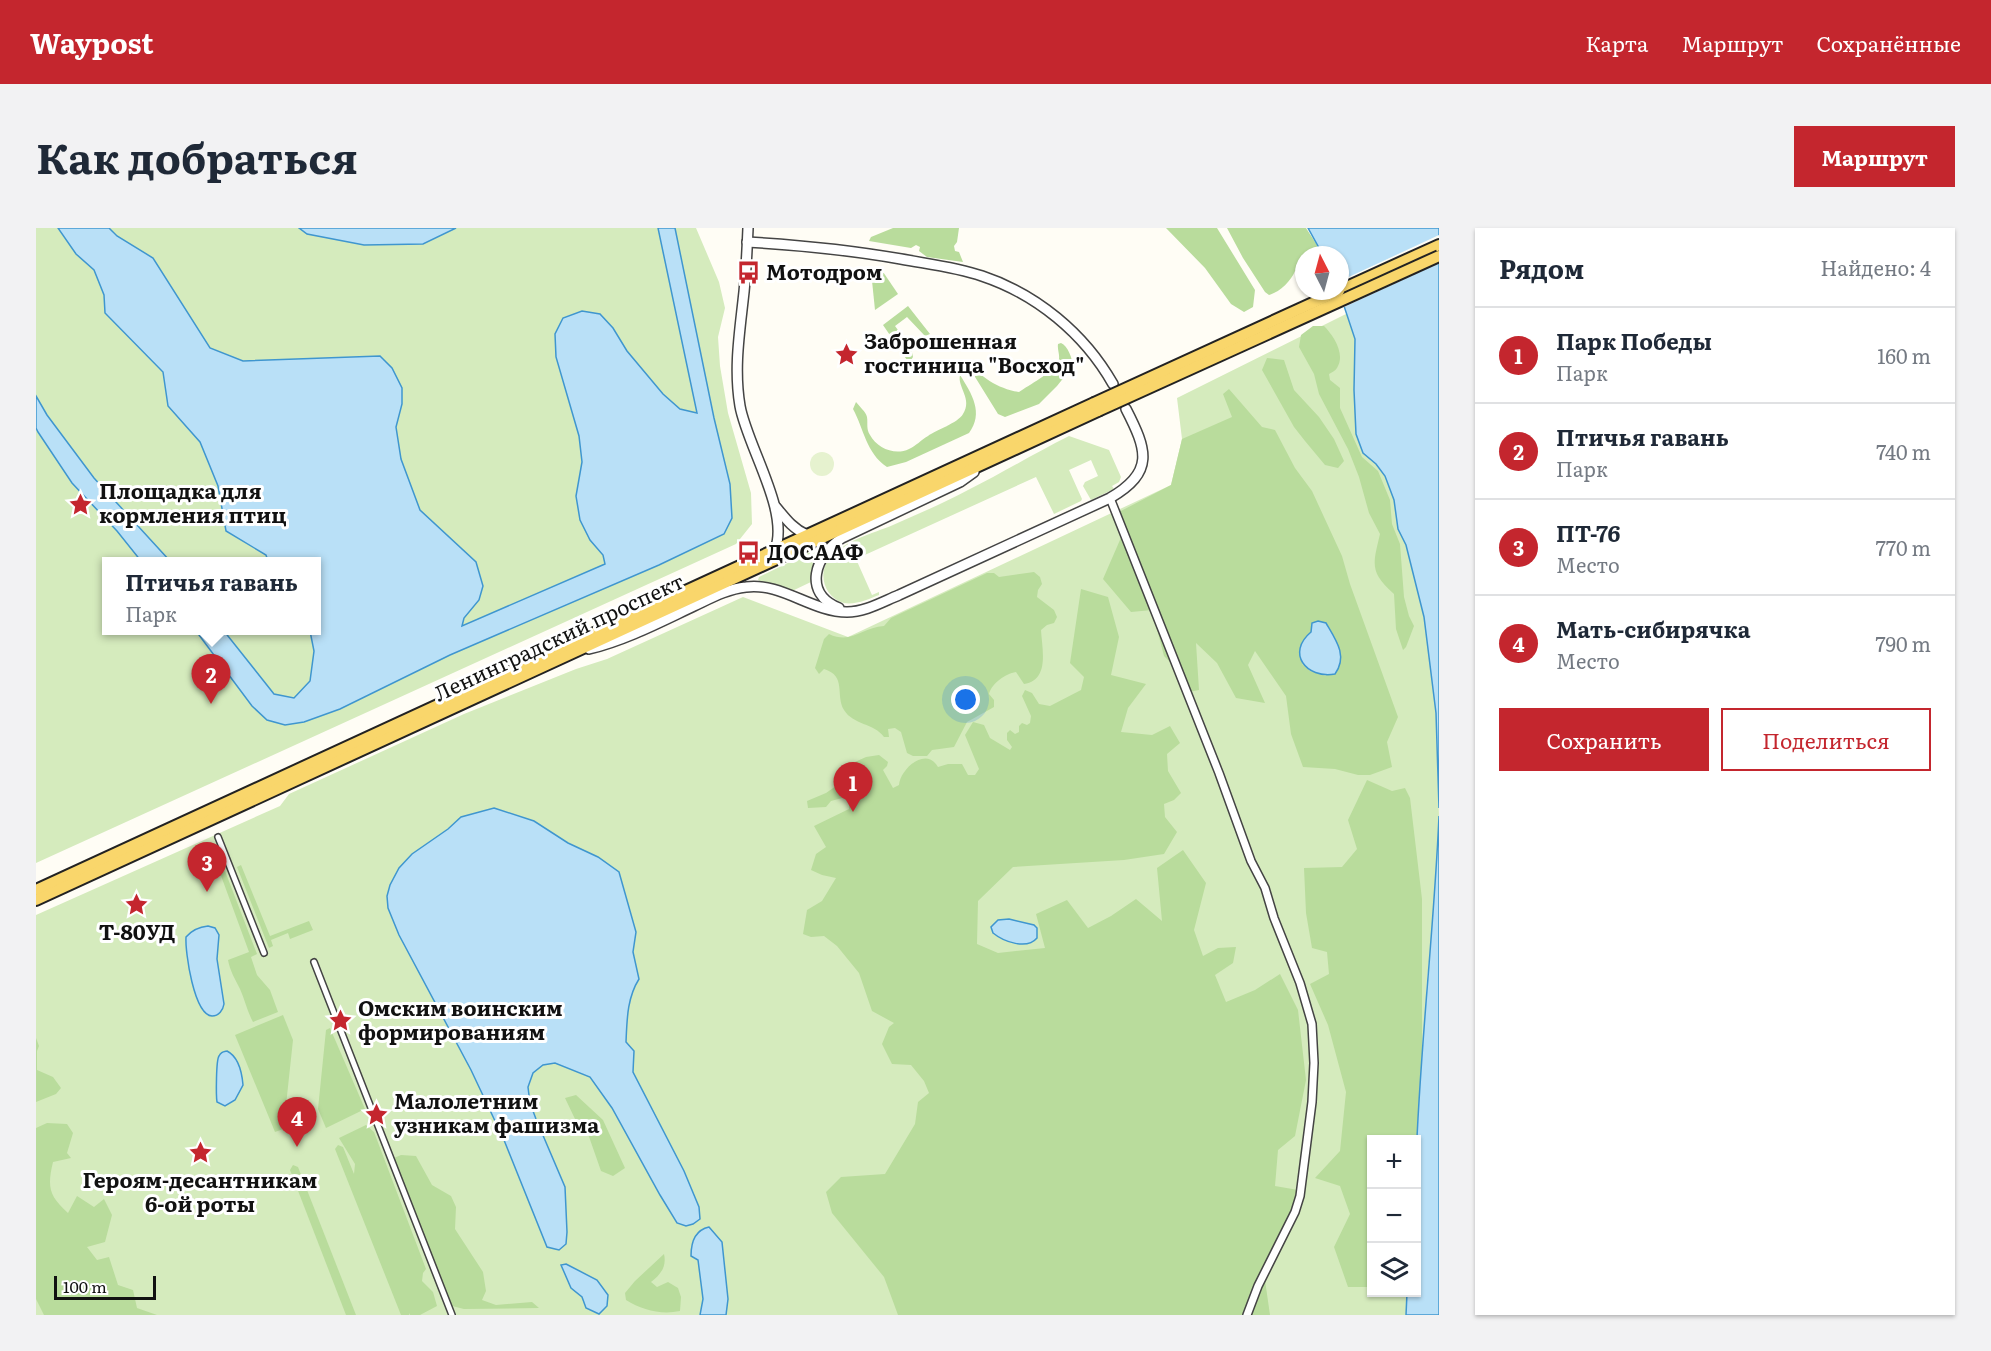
<!DOCTYPE html>
<html lang="ru">
<head>
<meta charset="utf-8">
<style>
  body { margin:0; font-family:Literata,serif; background:#f2f2f3; color:#1f2937 }
  .controls { position:absolute; right:18px; bottom:18px; display:grid; overflow:hidden; border-radius:0px; box-shadow:0 2px 4px #0004 }
  .controls button { width:54px; height:54px; display:grid; place-items:center; padding:0; border:0; border-bottom:2px solid #e0e1e3; background:#fff; color:#1f2937; font:30px sans-serif }
  .compass { position:absolute; left:1259px; top:18px; width:54px; height:54px; border-radius:50%; background:#fff; box-shadow:0 2px 4px #0004; rotate:354deg }
  .scale { position:absolute; left:18px; bottom:15px; width:102px; box-sizing:border-box; padding-left:6px; border:3px solid #111; border-top:0; font-size:16px; line-height:21px; white-space:nowrap; color:#111; -webkit-text-stroke:4px #fff; paint-order:stroke }
  .you { position:absolute; left:930px; top:472px; width:21px; height:21px; margin:-15px; border:4px solid #fff; border-radius:50%; background:#1a73e8; box-shadow:0 0 0 9px #1a73e833 }
  .badge { display:grid; place-items:center; width:39px; height:39px; border-radius:50%; background:#c4262e; color:#fff; font-size:20px; font-weight:700 }
  .pin { position:absolute; translate:-50% -50px; filter:drop-shadow(0 2px 3px #0008) }
  .pin::after { content:''; position:absolute; top:32px; width:21px; height:18px; background:inherit; clip-path:polygon(0 0,100% 0,50% 100%) }
  .popup { position:absolute; left:66px; top:329px; width:219px; height:78px; box-sizing:border-box; display:grid; place-content:center; border-radius:0px; background:#fff; filter:drop-shadow(0 2px 4px #0005); font-size:20px; white-space:nowrap; color:#747a83 }
  .popup b { font-size:22px; color:#1f2937 }
  .popup::after { content:''; position:absolute; left:50%; top:100%; margin-left:-12px; border:12px solid transparent; border-top-color:#fff }
  .list { margin:0; padding:0; list-style:none }
  h2 { display:flex; justify-content:space-between; align-items:center; height:78px; margin:0; padding:0 24px; font-size:26px }
  h2 small { font-size:20px; font-weight:400; color:#747a83 }
  .list li { display:grid; grid-template-columns:39px 1fr auto; gap:18px; align-items:center; box-sizing:border-box; height:96px; padding:0 24px; border-top:2px solid #e0e1e3 }
  .list b { display:block; font-size:22px; white-space:nowrap }
  .list p { margin:0; font-size:20px; white-space:nowrap; color:#747a83 }
  .list em { font-size:20px; font-style:normal; color:#747a83 }
  .actions { display:flex; gap:12px; padding:18px 24px }
  .actions a { flex:1; padding:14px 0; border:2px solid #c4262e; border-radius:0px; text-align:center; font-size:21px; color:#c4262e }
  .actions .main { background:#c4262e; color:#fff }
  .icon { flex:none; width:33px; height:33px; fill:none; stroke:currentColor; stroke-width:2; stroke-linecap:round; stroke-linejoin:round }
  .map { position:relative; flex:none; width:1403px; height:1087px; overflow:hidden; border-radius:0px }
  header { display:flex; align-items:center; gap:36px; box-sizing:border-box; height:84px; padding:0 30px; background:#c4262e; color:#fff }
  header strong { font-size:28px }
  nav { display:flex; gap:33px; margin-inline-start:auto; font-size:21px }
  .intro { display:flex; align-items:center; justify-content:space-between; box-sizing:border-box; height:144px; padding:0 36px }
  h1 { margin:0; font-size:42px }
  .button { padding:15px 27px; border-radius:0px; background:#c4262e; color:#fff; font-size:21px; font-weight:700 }
  main { display:flex; gap:36px; padding:0 36px }
  aside { flex:1; background:#fff; border-radius:0px; box-shadow:0 2px 4px #0004 }
  .map>svg:first-child { display:block }
  .green { fill:#d5ebbd; fill-rule:evenodd }
  .forest { fill:#b9dc9c; fill-rule:evenodd }
  .pitch { fill:#e6f2cf }
  .water { fill:#b9e0f7; stroke:#3f96cf; stroke-width:1.5 }
  .pier { fill:#fffdf5 }
  .lines { fill:none; stroke-linecap:round; stroke-linejoin:round }
  .pedestrian-casing { stroke:#444; stroke-width:8 }
  .minor-casing { stroke:#444; stroke-width:10 }
  .tertiary-casing { stroke:#444; stroke-width:12 }
  .primary-casing { stroke:#222; stroke-width:14 }
  .pedestrian { stroke:#fff; stroke-width:5 }
  .minor { stroke:#fff; stroke-width:7 }
  .tertiary { stroke:#fff; stroke-width:9 }
  .primary { stroke:#f9d66b; stroke-width:10 }
  .primary-bridge-casing { stroke:#222; stroke-width:14; stroke-linecap:butt }
  .primary-bridge { stroke:#f9d66b; stroke-width:10 }
  .labels { text-anchor:middle; stroke-width:6; stroke-linejoin:round; paint-order:stroke }
  .poi-label { font-size:21px; font-weight:bold; fill:#111; stroke:#fff; text-anchor:start }
  .street-label { font-size:21px; fill:#111; stroke:#fff }
</style>
</head>
<body>
<header>
<strong>Waypost</strong>
<nav><a>Карта</a><a>Маршрут</a><a>Сохранённые</a></nav>
</header>
<div class="intro"><h1>Как добраться</h1><a class="button">Маршрут</a></div>
<main>
<div class="map">
<svg width="1403" height="1087" viewBox="0 0 1403 1087">
  <rect width="100%" height="100%" fill="#fffdf5"/>
  <g class="green">
    <path d="M0,0H660L683,54L689,80L682,109L684,138L692,185L715,265L716,296L700,316L0,635ZM70,334H280V402H70Z"/>
    <path d="M1312,85L1319,111L1318,162L1327,225L1340,236L1349,248L1358,272L1362,301L1370,317L1388,389L1400,485L1403,588L1400,670L1391,751L1381,933L1380,912H1336V1064L1371,1065L1370,1087H0V687L244,578L253,566L428,486L540,441L571,431L707,369L812,409L1135,257L1146,211L1141,170Z"/>
    <path d="M1033,208L1073,222L1085,249L1083,254L1076,258L1078,261L1055,272L1047,258L1049,254L1062,248L1055,232L1033,242L1046,271L1045,273L1018,286L1000,249L820,331L836,367L843,364V367C833,371 820,377 808,375C789,370 781,346 793,331C808,312 836,306 857,297C882,286 908,275 932,262C966,245 999,225 1033,208Z"/>
    <path d="M793,315C783,327 776,337 777,353L754,364L725,354L722,352L723,349Z"/>
  </g>
  <g class="forest">
    <path d="M857,0H923L921,14L918,18L919,23L923,24L927,34L891,29L883,23L884,19L880,17L875,20L833,13L835,9Z"/>
    <path d="M1130,0H1181L1219,62L1217,79L1208,84L1195,76L1169,40Z"/>
    <path d="M1191,0H1270L1281,17L1284,27H1268V46L1266,43H1259C1255,53 1244,64 1233,67L1229,64L1207,30Z"/>
    <path d="M843,38L862,66L839,82L835,43Z"/>
    <path d="M872,78L894,106L889,108L871,89L859,98L875,120L877,129L873,135L847,97Z"/>
    <path d="M1277,98H1288C1297,107 1310,126 1301,140C1299,143 1296,144 1293,146L1294,152L1304,160V180L1326,229L1342,243L1354,272L1356,296L1364,316L1368,369L1373,388L1378,398L1370,419L1367,422L1360,401L1358,366C1333,344 1337,336 1344,306L1333,285L1323,249L1312,221L1283,166L1278,146L1263,119L1265,107Z"/>
    <path d="M1025,115C1032,118 1036,130 1037,138L1021,158L1003,176L969,189L962,186L931,136L932,132C943,149 963,161 983,164C993,157 1016,145 1022,134C1025,128 1021,123 1022,116Z"/>
    <path d="M1231,130L1248,132L1258,162L1283,189L1298,211L1308,233L1302,240L1289,237L1269,213L1258,199L1226,142Z"/>
    <path d="M924,147C936,166 948,185 933,205L870,234L851,239C830,225 828,201 817,181L820,174C823,178 830,184 831,189C832,195 830,201 834,207C841,220 859,228 873,221C880,218 885,212 892,208C900,202 922,195 927,186C937,171 921,159 924,147Z"/>
    <path d="M1193,161L1226,199L1239,202L1259,240L1276,263L1306,328L1314,356L1362,489L1351,514L1356,539L1334,547H1322L1299,541L1267,539L1255,506L1250,468L1219,423L1212,437L1229,475L1200,470L1181,435L1160,415L1163,462L1153,464L1140,440L1128,428L1116,382L1095,384L1067,351L1087,305L1083,284L1135,257L1146,211L1196,189L1187,166ZM1275,404L1290,448L1274,443L1266,436Z"/>
    <path d="M958,345L963,349L998,344L1004,349L1006,356L1002,362L1001,369L1018,382L1021,389L1018,395L1011,397L1005,402C1006,421 1014,452 988,456L980,444C969,446 956,455 953,466L958,472V479L931,494L918,519L896,522L891,528H877L871,525L865,504L859,500L852,501L853,509H848C838,495 817,497 808,482C799,467 811,448 788,441L783,446L779,440L788,411L793,406C816,417 826,399 848,398L855,390L951,345Z"/>
    <path d="M1045,361L1072,369L1083,409L1075,447L1110,456L1092,480L1085,504L1116,507L1134,498L1144,515L1131,526L1132,543L1145,565L1138,572L1128,576L1129,589L1141,604L1128,626L1088,632L977,639L942,673L941,716L962,725L1009,720L1000,686L1031,672L1052,700L1075,688L1100,671L1126,693L1121,640L1147,622L1170,655L1158,702L1167,728L1182,720L1200,719L1197,735L1179,747L1190,774L1219,762L1244,746L1262,782L1270,852L1259,908L1242,922L1239,958L1262,962L1257,983L1228,1045L1234,1087H862L848,1049L796,985L790,964L805,949L849,946L879,896L882,874L893,865L888,853L875,837L856,836L846,816L853,799L858,795L836,783L823,745L801,718L788,708L775,709L767,706L771,682L786,673L800,650L786,647L775,642L780,626L790,619L778,598L813,581V572L810,569L795,573L790,579L772,580L771,573L790,565L800,558L814,555L823,545L819,534L830,529L843,527L852,534L851,538L847,542L857,560L863,557C864,541 890,518 902,539L912,536H926L932,547H939L943,541L929,507L937,494L948,497L954,510L974,522L976,519L971,512V505L974,502L979,506L983,504V498L986,495L991,497L994,495L995,488L986,468L989,462L996,465L1003,476L1014,478L1045,462L1048,449L1034,435Z"/>
    <path d="M1331,552L1356,563L1369,560L1374,570L1386,671V879L1381,923L1380,912H1336L1335,1059H1312L1298,1019L1314,986L1304,958L1279,950L1304,923L1310,864L1292,797L1274,756L1293,746L1291,724L1276,720L1270,685L1268,640L1306,639L1321,621L1312,592Z"/>
    <path d="M205,637L234,708L273,693L277,702L254,711L252,705L235,712L237,718L233,720L201,639Z"/>
    <path d="M189,643L221,726L215,729L221,747L234,762L242,784L217,794C211,783 209,772 204,761C199,751 194,743 192,732L213,724L184,645Z"/>
    <path d="M247,787L257,812L248,896L250,900L239,904L199,807Z"/>
    <path d="M294,800L329,881L290,900L282,881L290,802Z"/>
    <path d="M0,810L3,818L1,823V842L17,849L25,860L20,866L0,874Z"/>
    <path d="M540,867L567,892L589,940L577,948L565,943L551,903L539,891L529,870Z"/>
    <path d="M11,895L31,896L37,905L31,925L35,930L17,934C11,959 13,968 32,985L41,968L58,979L68,971L76,987L69,1014L51,1019L61,1032L73,1029L82,1057L97,1062L101,1080L121,1087H8L0,1071V900Z"/>
    <path d="M330,897L338,904L390,1041L387,1045L386,1053L397,1064L401,1078L384,1087H374L373,1085V1087H365L299,921L302,917L307,919L318,946L319,936L303,910Z"/>
    <path d="M365,927L380,928L396,957L415,968L420,979L419,1001L447,1044L450,1063L446,1072L460,1077L496,1074L503,1080L428,1081L416,1078L358,930Z"/>
    <path d="M257,937L262,939L320,1087H310L254,942Z"/>
    <path d="M628,1026C631,1039 624,1047 615,1054L621,1059L632,1054L642,1060L645,1069L644,1083C625,1087 606,1082 590,1072L589,1065L599,1053Z"/>
  </g>
  <circle class="pitch" cx="786" cy="236" r="12"/>
  <g class="water">
    <path d="M22,0H73L81,8L117,30L174,120L207,133L344,128L356,140L366,160V176L360,199L365,231L384,282L440,334L447,358L443,372L428,390L426,398L569,336L567,327L554,312L544,292L540,268L546,234L543,208L520,129L519,106L527,90L546,83L564,86L577,100L591,123L627,166L644,181L661,185L622,0H639L678,190L694,256L696,290L688,306L623,337L414,427L304,481L268,494L249,497L231,492L216,478L160,403H188L238,466L258,470L274,453L278,423L274,403L280,402V334L232,333L230,327L190,303L182,258L164,214L132,178L127,144L69,85L68,67L58,42L40,26Z"/>
    <path d="M263,0H420L387,16L328,17L271,6Z"/>
    <path d="M1272,0H1403V580L1400,485L1388,389L1370,317L1362,301L1358,272L1349,248L1340,236L1327,225L1320,206L1318,162L1319,111L1303,63L1304,27H1287Z"/>
    <path d="M0,168L11,187L58,250L134,333H105L81,303L36,255L2,204L0,200Z"/>
    <path d="M1282,393L1290,395C1300,412 1312,428 1299,446C1270,451 1250,425 1275,404L1276,395Z"/>
    <path d="M458,580L498,593L532,615L562,629L583,644L600,704L597,724L603,751C591,770 591,792 590,814L598,823L597,844L648,943L663,979L664,991L657,996L650,998L641,995L624,967L576,880L554,849L519,835L507,837L497,845L492,859L494,875L500,891L529,959L531,1004L530,1016L523,1022L511,1019L468,912L435,842L363,707L352,680L351,668L354,657L363,640L376,626L412,601L425,589Z"/>
    <path d="M1403,588V1087H1370L1371,1065L1380,1064C1380,1021 1379,977 1380,933C1384,818 1398,703 1403,588Z"/>
    <path d="M973,691L998,697L1001,700V710C991,722 968,714 957,705L955,699L962,692Z"/>
    <path d="M172,698L179,700L183,707L181,731L188,776C187,782 183,788 176,788C158,787 149,724 150,709C156,702 162,699 172,698Z"/>
    <path d="M191,823C203,829 206,845 207,857L199,872L189,878L181,874C180,868 180,832 183,828C185,824 187,824 191,823Z"/>
    <path d="M673,999L686,1014L692,1071L690,1087H664L667,1071L662,1032L655,1028C655,1014 659,1002 673,999Z"/>
    <path d="M530,1036L561,1052L572,1067L571,1078L563,1086L550,1080L546,1069L535,1060L525,1037Z"/>
  </g>
  <path class="pier" d="M1403,7V35L1306,80L1300,64L1304,63V53Z"/>
  <g class="lines">
    <defs>
      <g id="pedestrian">
        <path d="M182,609L228,725"/>
        <path d="M278,734L416,1087"/>
      </g>
      <path id="minor" d="M1074,270L1183,545L1215,633L1229,660L1238,690L1264,755L1276,796L1278,835L1276,874L1264,968L1259,984L1222,1058L1211,1087"/>
      <g id="tertiary">
        <path d="M712,0C711,24 710,49 707,73C703,109 698,142 704,178C711,218 754,283 739,322"/>
        <path d="M711,14C763,17 814,22 865,31C892,36 920,39 946,48C1000,66 1048,105 1077,156"/>
        <path d="M740,279C749,290 757,301 771,307"/>
        <path d="M803,380C766,365 779,327 806,310L924,254L938,244"/>
        <path d="M553,421C590,412 624,394 658,378C675,370 691,361 710,359C745,354 776,384 811,384C829,384 846,374 863,367L1074,270C1119,244 1111,222 1090,181"/>
      </g>
      <g id="primary">
        <path d="M1304,62L1403,17"/>
        <path d="M0,662L1058,175"/>
        <path d="M0,672L1062,183"/>
      </g>
    </defs>
    <use href="#pedestrian" class="pedestrian-casing"/>
    <use href="#minor" class="minor-casing"/>
    <use href="#tertiary" class="tertiary-casing"/>
    <use href="#primary" class="primary-casing"/>
    <use href="#pedestrian" class="pedestrian"/>
    <use href="#minor" class="minor"/>
    <use href="#tertiary" class="tertiary"/>
    <use href="#primary" class="primary"/>
    <defs>
      <g id="primary-bridge">
        <path d="M1058,175L1303,63"/>
        <path d="M1062,183L1403,28"/>
      </g>
    </defs>
    <use href="#primary-bridge" class="primary-bridge-casing"/>
    <use href="#primary-bridge" class="primary-bridge"/>
  </g>
  <defs>
    <symbol id="bus-bare" viewBox="-9 -9 18 18"><path d="M-5-6H5V4H4V6H2V4H-2V6H-4V4H-5ZM-3.5-4V0h7V-4ZM-3.5 1.2v1.5H-2V1.2ZM2 1.2v1.5H3.5V1.2Z" fill="#c4262e" stroke="#fff" stroke-width="2.5" paint-order="stroke"/></symbol>
    <symbol id="sight-bare" viewBox="-9 -9 18 18"><path d="M0-6L1.8-2.2L6-1.7L2.9 1.2L3.7 5.4L0 3.3L-3.7 5.4L-2.9 1.2L-6-1.7L-1.8-2.2Z" fill="#c4262e" stroke="#fff" stroke-width="2.5" paint-order="stroke"/></symbol>
  </defs>
  <g fill-rule="evenodd">
    <use href="#bus-bare" x="696" y="28" width="33" height="33"/>
    <use href="#sight-bare" x="794" y="110" width="33" height="33"/>
    <use href="#sight-bare" x="28" y="260" width="33" height="33"/>
    <use href="#bus-bare" x="696" y="308" width="33" height="33"/>
    <use href="#sight-bare" x="84" y="660" width="33" height="33"/>
    <use href="#sight-bare" x="288" y="776" width="33" height="33"/>
    <use href="#sight-bare" x="324" y="870" width="33" height="33"/>
    <use href="#sight-bare" x="148" y="908" width="33" height="33"/>
  </g>
  <g class="labels">
    <g class="poi-label">
      <text x="730" y="52">Мотодром</text>
      <text x="828" y="121">Заброшенная<tspan x="828" dy="24">гостиница "Восход"</tspan></text>
      <text x="63" y="271">Площадка для<tspan x="63" dy="24">кормления птиц</tspan></text>
      <text x="731" y="332">ДОСААФ</text>
      <text x="101" y="712" text-anchor="middle">Т-80УД</text>
      <text x="322" y="788">Омским воинским<tspan x="322" dy="24">формированиям</tspan></text>
      <text x="358" y="881">Малолетним<tspan x="358" dy="24">узникам фашизма</tspan></text>
      <text x="164" y="960" text-anchor="middle">Героям-десантникам<tspan x="164" dy="24">6-ой роты</tspan></text>
    </g>
    <g class="street-label">
      <text transform="translate(523 410) rotate(-25)" y="7">Ленинградский проспект</text>
    </g>
  </g>
</svg>
<div class="controls">
<button>+</button>
<button>−</button>
<button><svg class="icon" aria-label="layers" viewBox="0 0 24 24"><path d="M12 4l9 5-9 5-9-5zM3 14l9 5 9-5"/></svg></button>
</div>
<svg class="compass" viewBox="-18 -18 36 36"><path d="M0-13l5 13h-10z" fill="#e53935"/><path d="M0 13l5-13h-10z" fill="#747a83"/></svg>
<div class="scale">100 m</div>
<div class="you"></div>
<div class="pin badge" style="left:817px;top:584px">1</div>
<div class="pin badge" style="left:175px;top:476px">2</div>
<div class="popup"><b>Птичья гавань</b>Парк</div>
<div class="pin badge" style="left:171px;top:664px">3</div>
<div class="pin badge" style="left:261px;top:919px">4</div>
</div>
<aside>
<h2>Рядом<small>Найдено: 4</small></h2>
<ul class="list">
<li><span class="badge">1</span><div><b>Парк Победы</b><p>Парк</p></div><em>160 m</em></li>
<li><span class="badge">2</span><div><b>Птичья гавань</b><p>Парк</p></div><em>740 m</em></li>
<li><span class="badge">3</span><div><b>ПТ-76</b><p>Место</p></div><em>770 m</em></li>
<li><span class="badge">4</span><div><b>Мать-сибирячка</b><p>Место</p></div><em>790 m</em></li>
</ul>
<div class="actions"><a class="main">Сохранить</a><a>Поделиться</a></div>
</aside>
</main>
</body>
</html>
